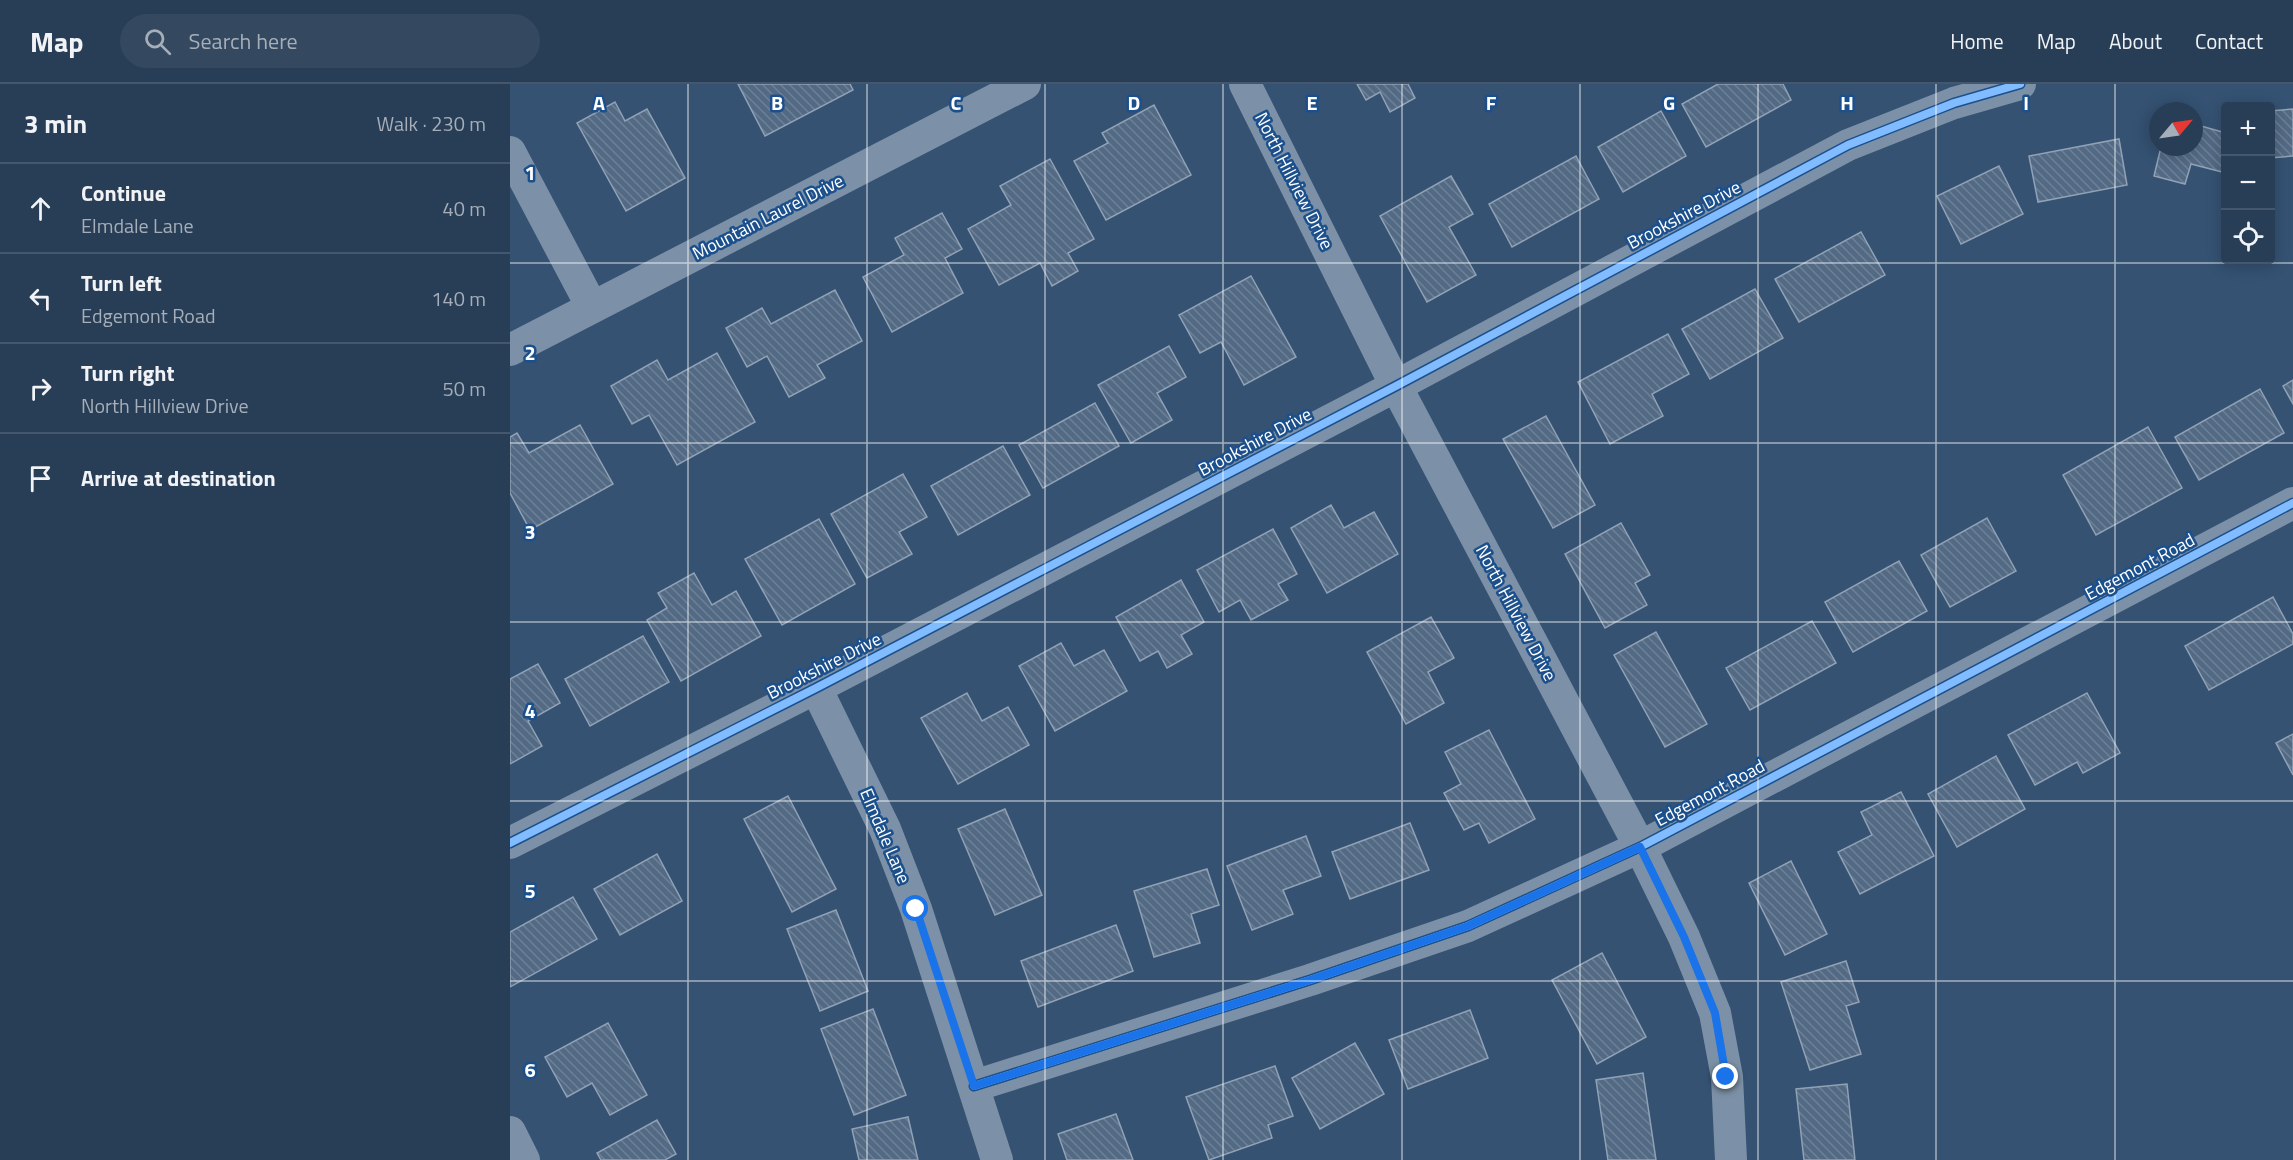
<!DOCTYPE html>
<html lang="en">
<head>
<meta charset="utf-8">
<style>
  body { margin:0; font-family:"Titillium Web",sans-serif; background:#344960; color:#f1f3f6 }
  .controls { position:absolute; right:18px; top:18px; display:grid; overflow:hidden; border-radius:6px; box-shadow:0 3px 15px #0003 }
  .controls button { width:54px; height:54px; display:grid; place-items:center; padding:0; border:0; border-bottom:2px solid #44576c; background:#283e56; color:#f1f3f6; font:30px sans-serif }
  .compass { position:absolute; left:1639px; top:18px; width:54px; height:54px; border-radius:50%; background:#283e56; box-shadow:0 3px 15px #0003; rotate:61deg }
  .stop { position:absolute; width:18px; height:18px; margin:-14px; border:4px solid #1a73e8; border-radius:50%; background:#fff }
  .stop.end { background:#1a73e8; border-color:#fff; box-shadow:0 2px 6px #0008 }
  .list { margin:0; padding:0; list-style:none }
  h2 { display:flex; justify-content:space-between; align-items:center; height:78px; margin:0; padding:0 24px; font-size:26px }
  h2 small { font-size:20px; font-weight:400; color:#a5aeb9 }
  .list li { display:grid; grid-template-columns:39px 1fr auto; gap:18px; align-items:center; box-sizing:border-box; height:90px; padding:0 24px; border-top:2px solid #44576c }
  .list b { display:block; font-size:22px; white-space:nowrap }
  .list p { margin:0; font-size:20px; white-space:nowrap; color:#a5aeb9 }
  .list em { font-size:20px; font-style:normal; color:#a5aeb9 }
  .icon { flex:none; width:33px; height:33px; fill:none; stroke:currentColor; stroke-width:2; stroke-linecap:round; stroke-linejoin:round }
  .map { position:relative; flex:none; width:1783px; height:1076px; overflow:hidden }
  header { display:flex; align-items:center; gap:36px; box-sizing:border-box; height:84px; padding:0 30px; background:#283e56; border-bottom:2px solid #44576c }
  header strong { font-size:28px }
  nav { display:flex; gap:33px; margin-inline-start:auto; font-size:21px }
  .search { width:420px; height:54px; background:#344960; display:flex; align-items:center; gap:15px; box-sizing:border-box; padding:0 21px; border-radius:33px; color:#a5aeb9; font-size:22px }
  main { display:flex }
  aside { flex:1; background:#283e56 }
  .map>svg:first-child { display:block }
  .building { fill:url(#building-back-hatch); stroke:#91a2b5; stroke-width:1.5 }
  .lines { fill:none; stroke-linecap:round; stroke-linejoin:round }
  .street { stroke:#7c91a7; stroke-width:32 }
  .cycleway-casing { stroke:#1c508c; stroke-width:11 }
  .cycleway { stroke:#80bcff; stroke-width:8 }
  .route { stroke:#1a73e8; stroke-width:8 }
  .grid { fill:none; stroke:#fff; stroke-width:1.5; stroke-opacity:0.55 }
  .labels { text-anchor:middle; stroke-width:5; stroke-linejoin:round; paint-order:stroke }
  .street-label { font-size:18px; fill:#fff; stroke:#1c508c }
  .grid-label { font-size:20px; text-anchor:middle; font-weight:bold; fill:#fff; stroke:#1c508c; stroke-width:5; stroke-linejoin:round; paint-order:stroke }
</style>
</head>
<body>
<header>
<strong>Map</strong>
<div class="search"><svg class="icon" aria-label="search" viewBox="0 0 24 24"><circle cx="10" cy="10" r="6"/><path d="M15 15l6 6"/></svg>Search here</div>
<nav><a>Home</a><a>Map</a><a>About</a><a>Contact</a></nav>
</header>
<main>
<aside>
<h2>3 min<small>Walk · 230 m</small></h2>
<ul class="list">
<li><svg class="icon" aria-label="ahead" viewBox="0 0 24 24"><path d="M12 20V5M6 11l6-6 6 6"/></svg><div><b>Continue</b><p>Elmdale Lane</p></div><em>40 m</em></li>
<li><svg class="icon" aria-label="left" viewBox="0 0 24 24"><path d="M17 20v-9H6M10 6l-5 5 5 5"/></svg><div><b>Turn left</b><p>Edgemont Road</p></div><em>140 m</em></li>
<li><svg class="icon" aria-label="right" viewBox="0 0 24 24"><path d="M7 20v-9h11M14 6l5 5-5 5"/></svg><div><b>Turn right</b><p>North Hillview Drive</p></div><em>50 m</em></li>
<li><svg class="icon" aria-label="arrive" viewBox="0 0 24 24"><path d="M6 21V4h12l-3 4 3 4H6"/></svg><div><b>Arrive at destination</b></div></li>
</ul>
</aside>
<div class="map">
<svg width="1783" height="1076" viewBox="0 0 1783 1076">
  <defs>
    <pattern id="building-back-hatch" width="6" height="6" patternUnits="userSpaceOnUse" patternTransform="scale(1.5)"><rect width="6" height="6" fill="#536a85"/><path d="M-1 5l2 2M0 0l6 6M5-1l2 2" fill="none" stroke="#6d8097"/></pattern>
  </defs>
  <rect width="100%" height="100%" fill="#355273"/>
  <g class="building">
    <path d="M228,0H340L343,6L255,52Z"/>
    <path d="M847,0H898L905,14L880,28L870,8L856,16Z"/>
    <path d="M1208,0H1273L1281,16L1196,63L1172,20Z"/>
    <path d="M105,18L115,37L137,25L175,94L116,127L67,39Z"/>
    <path d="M644,21L681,91L596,136L564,77L598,59L592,49Z"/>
    <path d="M1783,25V72L1760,74V27Z"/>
    <path d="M1151,27L1176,72L1113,108L1088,63Z"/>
    <path d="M1684,40L1716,49V89L1681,80L1675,100L1644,92L1651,63H1684Z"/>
    <path d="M1609,55L1617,101L1528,118L1519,72Z"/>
    <path d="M1066,72L1089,115L1002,163L979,120Z"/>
    <path d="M540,75L584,155L558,169L568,187L542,202L530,179L489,201L458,145L501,121L490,102Z"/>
    <path d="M1489,82L1513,130L1451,160L1427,112Z"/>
    <path d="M941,92L963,130L939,143L966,191L917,218L870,132Z"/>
    <path d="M432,129L452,165L435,174L453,209L382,248L353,193L394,171L385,154Z"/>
    <path d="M1351,148L1375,191L1289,238L1265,195Z"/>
    <path d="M741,192L786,273L734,301L711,258L690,269L669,231Z"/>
    <path d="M1245,205L1273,254L1200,295L1172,245Z"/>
    <path d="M325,206L352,257L307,281L315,294L279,313L257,272L237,283L216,244L252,224L261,240Z"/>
    <path d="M1158,250L1179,290L1142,310L1153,332L1100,360L1068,298Z"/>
    <path d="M659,262L676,293L647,309L662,336L621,359L588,301Z"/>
    <path d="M207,269L245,338L167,381L139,331L122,340L101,302L147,276L158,296Z"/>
    <path d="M1783,296V320L1773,302Z"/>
    <path d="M1750,305L1774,349L1689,396L1665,353Z"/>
    <path d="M585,319L609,362L533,404L509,361Z"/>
    <path d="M1036,332L1085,421L1043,444L993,355Z"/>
    <path d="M70,341L103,400L20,446L0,409V353L7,349L19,369Z"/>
    <path d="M1638,343L1672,404L1586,451L1553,391Z"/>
    <path d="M493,362L520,411L448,451L421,402Z"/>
    <path d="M393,390L417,433L389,448L402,470L357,494L321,430Z"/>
    <path d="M821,421L834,444L864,428L888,470L817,509L781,444Z"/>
    <path d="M1477,434L1506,487L1440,523L1411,471Z"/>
    <path d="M309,435L345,500L272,541L235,475Z"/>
    <path d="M1111,439L1140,491L1125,499L1137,521L1095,544L1055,470Z"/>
    <path d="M763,445L787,490L768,500L778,516L741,536L730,516L709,528L687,486Z"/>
    <path d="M1389,477L1417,527L1343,568L1315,518Z"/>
    <path d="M184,489L202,521L226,507L251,552L171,597L137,536L157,524L148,509Z"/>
    <path d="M671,496L694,538L671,551L682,570L657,584L648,567L630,577L606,533Z"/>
    <path d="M1763,513L1783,550V560L1699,606L1675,562Z"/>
    <path d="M921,533L944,574L918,588L934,619L896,640L857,568Z"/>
    <path d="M1302,537L1326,579L1240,626L1216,584Z"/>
    <path d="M1146,548L1197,640L1155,663L1104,571Z"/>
    <path d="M133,552L159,598L80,642L55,595Z"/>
    <path d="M551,559L564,582L594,566L617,607L545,647L509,582Z"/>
    <path d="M28,580L50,619L18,637L32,662L0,680V595Z"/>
    <path d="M457,609L472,637L498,623L519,661L448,700L411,634Z"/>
    <path d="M1577,609L1610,669L1573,689L1567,678L1525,701L1498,651Z"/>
    <path d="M979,646L1025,735L979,759L969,739L954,746L934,709L951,700L935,668Z"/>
    <path d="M1783,650V691L1766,659Z"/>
    <path d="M1486,672L1515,725L1447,763L1418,710Z"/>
    <path d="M1391,708L1424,772L1350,810L1328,768L1362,751L1351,728Z"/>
    <path d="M278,712L326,805L282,828L234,735Z"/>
    <path d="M495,725L532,811L485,831L448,745Z"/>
    <path d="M900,739L919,786L840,815L822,768Z"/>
    <path d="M796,752L811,792L773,806L783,830L742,846L717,782Z"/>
    <path d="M147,770L172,817L110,851L84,805Z"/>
    <path d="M1281,777L1317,850L1275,871L1239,799Z"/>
    <path d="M697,785L709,821L681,830L690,859L644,873L624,807Z"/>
    <path d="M63,813L87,855L0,903V848Z"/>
    <path d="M326,826L358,907L310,927L277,845Z"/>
    <path d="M606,841L623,887L528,923L511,877Z"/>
    <path d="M1092,869L1136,953L1087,980L1042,896Z"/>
    <path d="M1336,877L1349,918L1336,922L1351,970L1300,986L1271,898Z"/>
    <path d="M363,925L396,1011L344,1031L311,945Z"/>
    <path d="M960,926L978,974L898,1005L879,956Z"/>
    <path d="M98,939L137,1011L100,1031L82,999L57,1013L35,973Z"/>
    <path d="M845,959L874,1010L810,1045L782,994Z"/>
    <path d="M765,982L783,1032L758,1041L762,1054L699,1076L676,1013Z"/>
    <path d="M1133,989L1146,1076H1098L1086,996Z"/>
    <path d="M1337,1000L1345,1076H1294L1286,1005Z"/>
    <path d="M606,1030L623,1076H557L548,1050Z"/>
    <path d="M398,1033L408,1076H349L342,1045Z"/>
    <path d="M147,1036L166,1070L155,1076H91L87,1069Z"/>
  </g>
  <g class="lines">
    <g class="street">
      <path d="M735,0L886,302L1130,763L1174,853L1205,929L1217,993L1221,1076"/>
      <path d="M0,68L82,223"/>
      <path d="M0,266L515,0"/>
      <path d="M306,604L375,745L406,825L487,1076"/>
      <path d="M0,759L306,604L886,302L1338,61L1444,19L1510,0"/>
      <path d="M464,1002L800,896L958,842L1130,763L1783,419"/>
      <path d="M0,1048L14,1076"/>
    </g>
    <defs>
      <g id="cycleway">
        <path d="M0,759L306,604L886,302L1338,61L1444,19L1510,0"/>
        <path d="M464,1002L800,896L958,842L1130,763L1783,419"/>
      </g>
    </defs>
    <use href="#cycleway" class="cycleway-casing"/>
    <use href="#cycleway" class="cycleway"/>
  </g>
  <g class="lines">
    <path class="route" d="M406,825L464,1002L800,896L958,842L1130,763L1174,853L1205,929L1216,993"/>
  </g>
  <path class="grid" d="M178,0V1076M357,0V1076M535,0V1076M713,0V1076M892,0V1076M1070,0V1076M1248,0V1076M1426,0V1076M1605,0V1076M0,179H1783M0,359H1783M0,538H1783M0,717H1783M0,897H1783"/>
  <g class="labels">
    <g class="street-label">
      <text transform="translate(784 97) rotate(63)" y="6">North Hillview Drive</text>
      <text transform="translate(1174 131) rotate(-28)" y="6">Brookshire Drive</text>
      <text transform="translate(258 133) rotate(-27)" y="6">Mountain Laurel Drive</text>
      <text transform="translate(745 358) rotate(-28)" y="6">Brookshire Drive</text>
      <text transform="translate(1630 483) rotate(-28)" y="6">Edgemont Road</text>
      <text transform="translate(1006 529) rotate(62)" y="6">North Hillview Drive</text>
      <text transform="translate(314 582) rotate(-27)" y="6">Brookshire Drive</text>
      <text transform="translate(1200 709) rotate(-28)" y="6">Edgemont Road</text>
      <text transform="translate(375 752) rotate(67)" y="6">Elmdale Lane</text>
    </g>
  </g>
  <g class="grid-label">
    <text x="89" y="26">A</text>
    <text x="267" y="26">B</text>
    <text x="446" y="26">C</text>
    <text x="624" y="26">D</text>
    <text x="802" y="26">E</text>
    <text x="981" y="26">F</text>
    <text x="1159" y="26">G</text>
    <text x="1337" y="26">H</text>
    <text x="1516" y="26">I</text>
    <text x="20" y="96">1</text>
    <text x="20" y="276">2</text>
    <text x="20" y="455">3</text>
    <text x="20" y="634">4</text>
    <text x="20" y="814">5</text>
    <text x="20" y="993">6</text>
  </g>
</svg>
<div class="controls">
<button>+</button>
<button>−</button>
<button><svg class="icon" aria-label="locate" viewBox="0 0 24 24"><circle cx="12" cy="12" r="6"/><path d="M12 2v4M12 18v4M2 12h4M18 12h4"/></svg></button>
</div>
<svg class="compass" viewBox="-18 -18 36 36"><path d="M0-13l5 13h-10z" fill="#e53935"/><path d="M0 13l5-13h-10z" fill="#a5aeb9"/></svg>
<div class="stop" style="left:406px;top:825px"></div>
<div class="stop end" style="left:1216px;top:993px"></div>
</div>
</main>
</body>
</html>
